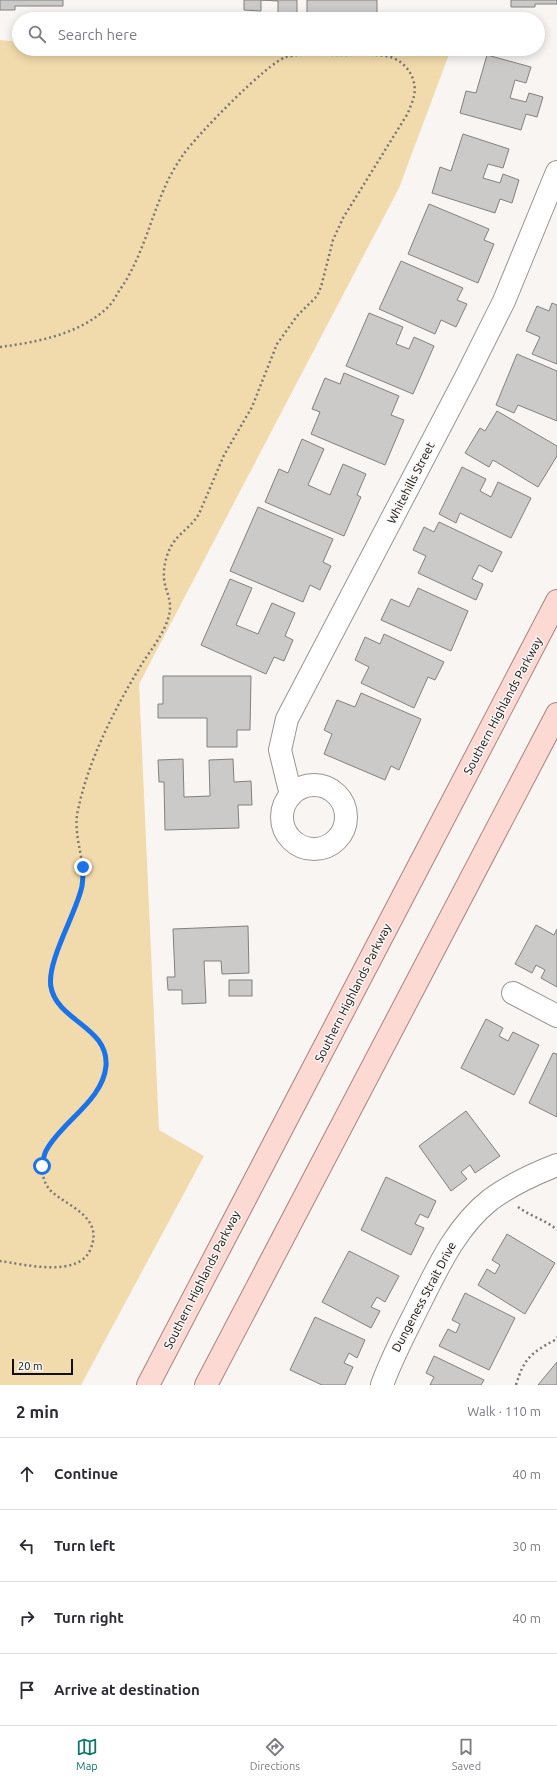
<!DOCTYPE html>
<html lang="en">
<head>
<meta charset="utf-8">
<style>
  body { margin:0; font-family:Ubuntu,sans-serif; background:#f7f7f7; color:#2b2b33 }
  .scale { position:absolute; left:12px; bottom:10px; width:61px; box-sizing:border-box; padding-left:4px; border:2px solid #11100f; border-top:0; font-size:11px; line-height:14px; white-space:nowrap; color:#11100f; -webkit-text-stroke:3px #f8f5f3; paint-order:stroke }
  .stop { position:absolute; width:12px; height:12px; margin:-9px; border:3px solid #1a73e8; border-radius:50%; background:#fff }
  .stop.end { background:#1a73e8; border-color:#fff; box-shadow:0 1px 4px #0008 }
  .list { margin:0; padding:0; list-style:none }
  h2 { display:flex; justify-content:space-between; align-items:center; height:52px; margin:0; padding:0 16px; font-size:17px }
  h2 small { font-size:13px; font-weight:400; color:#7c7c81 }
  .list li { display:grid; grid-template-columns:26px 1fr auto; gap:12px; align-items:center; box-sizing:border-box; height:72px; padding:0 16px; border-top:1px solid #e1e1e2 }
  .list b { display:block; font-size:15px; white-space:nowrap }
  .list em { font-size:13px; font-style:normal; color:#7c7c81 }
  .icon { flex:none; width:22px; height:22px; fill:none; stroke:currentColor; stroke-width:2; stroke-linecap:round; stroke-linejoin:round }
  .map { position:relative; flex:none; width:557px; height:1385px; overflow:hidden }
  .search { position:absolute; background:#fff; box-shadow:0 2px 10px #0003; left:12px; right:12px; top:12px; height:44px; display:flex; align-items:center; gap:10px; box-sizing:border-box; padding:0 14px; border-radius:22px; color:#7c7c81; font-size:15px }
  .sheet { height:340px; background:#fff }
  nav { display:flex; justify-content:space-around; align-items:center; box-sizing:border-box; height:56px; border-top:1px solid #e1e1e2; background:#fff; font-size:11px; color:#7c7c81 }
  nav a { display:grid; justify-items:center; gap:2px }
  nav .on { color:#0f766e }
  .map>svg:first-child { display:block }
  .green { fill:#f1daac }
  .building { fill:#cccac8; stroke:#83817f }
  .lines { fill:none; stroke-linecap:round; stroke-linejoin:round }
  .minor-casing { stroke:#989593; stroke-width:24 }
  .major-casing { stroke:#aa827c; stroke-width:24 }
  .path { stroke:#7a7876; stroke-width:2.5; stroke-dasharray:2 3; stroke-linecap:butt }
  .minor { stroke:#fff; stroke-width:22 }
  .major { stroke:#fdd9d3; stroke-width:22 }
  .route { stroke:#1a73e8; stroke-width:5 }
  .labels { text-anchor:middle; stroke-width:3; stroke-linejoin:round; paint-order:stroke }
  .street-label { font-size:12px; fill:#11100f; stroke:#f8f5f3 }
</style>
</head>
<body>
<div class="map">
<svg width="557" height="1385" viewBox="0 0 557 1385">
  <rect width="100%" height="100%" fill="#f8f5f3"/>
  <path class="green" d="M0,40L19,42V49H451L399,188L139,684L159,1130L204,1156L81,1385H0Z"/>
  <g class="building">
    <path d="M0,0H63V6H15V10H0Z"/>
    <path d="M244,0H297V13H278V1L261,0V11L244,10Z"/>
    <path d="M307,0H377V13L307,15Z"/>
    <path d="M511,0H557V4H535V7H511Z"/>
    <path d="M487,55L531,67L526,83L515,80L510,98L526,102L529,93L543,97L537,117L526,114L521,130L460,113L466,91L476,93Z"/>
    <path d="M463,134L509,149L503,168L488,164L483,178L500,183L503,174L519,180L512,203L500,199L495,213L432,193L440,167L451,171Z"/>
    <path d="M429,204L489,229L484,240L494,244L478,283L408,254Z"/>
    <path d="M401,261L463,288L457,300L467,304L456,327L441,320L435,334L379,309Z"/>
    <path d="M552,303L557,305V364L532,354L540,337L526,331L537,306L549,311Z"/>
    <path d="M369,313L403,327L396,344L409,349L414,337L434,346L413,394L346,366Z"/>
    <path d="M517,354L557,371V421L518,405L514,413L496,405Z"/>
    <path d="M344,373L399,396L391,415L404,420L385,465L311,434L320,412L312,409L325,378L340,384Z"/>
    <path d="M497,411L557,446V456L538,487L493,460L489,467L465,453L480,428L485,431Z"/>
    <path d="M302,439L324,449L308,485L330,495L343,464L366,474L357,495L361,497L344,536L265,502L279,469L288,473Z"/>
    <path d="M462,467L486,479L480,491L491,497L498,482L531,498L511,538L460,513L456,523L439,514Z"/>
    <path d="M258,507L333,539L323,562L331,566L320,590L310,585L303,602L230,571Z"/>
    <path d="M439,522L502,552L492,572L479,565L472,579L483,584L476,600L418,573L426,556L413,550L424,527L434,532Z"/>
    <path d="M230,579L252,588L236,625L258,634L272,603L295,613L285,636L293,640L284,661L274,657L266,674L201,645Z"/>
    <path d="M418,588L468,611L451,651L381,620L391,599L409,607Z"/>
    <path d="M384,634L444,662L435,680L428,677L414,708L361,683L369,667L355,660L365,637L380,644Z"/>
    <path d="M163,676H251L250,730H237V747H207V718H158V704H163Z"/>
    <path d="M361,693L421,719L399,770L391,766L385,780L324,754L332,734L324,730L337,700L355,707Z"/>
    <path d="M183,759L184,797L210,796L209,760L233,759L234,782L251,781L252,805H238L239,828L165,830L164,782H159L158,760Z"/>
    <path d="M536,925L554,935L557,929V987L541,978L545,970L536,965L532,973L515,964Z"/>
    <path d="M248,926L249,973L222,974L221,961H204L206,1003L182,1004V990H168L167,977H175L173,929Z"/>
    <rect x="229" y="980" width="23" height="16"/>
    <path d="M486,1019L503,1028L499,1036L508,1041L513,1032L539,1045L514,1095L461,1068Z"/>
    <path d="M553,1053L557,1054V1117L529,1103Z"/>
    <path d="M466,1111L500,1156L475,1173L470,1165L461,1172L467,1179L451,1191L419,1146Z"/>
    <path d="M386,1177L436,1201L428,1218L420,1214L415,1224L424,1228L411,1255L361,1230Z"/>
    <path d="M507,1234L555,1263L525,1314L478,1285L487,1269L495,1274L500,1265L492,1260Z"/>
    <path d="M349,1251L399,1276L385,1302L377,1297L371,1307L380,1311L371,1328L322,1302Z"/>
    <path d="M465,1293L515,1318L489,1370L439,1346L448,1329L456,1333L460,1324L452,1320Z"/>
    <path d="M315,1317L365,1340L357,1358L349,1353L344,1363L353,1367L345,1385H322L290,1370Z"/>
    <path d="M434,1356L484,1380L481,1385H430L434,1377L426,1373Z"/>
    <path d="M557,1362V1385H538Z"/>
  </g>
  <g class="lines">
    <defs>
      <g id="minor">
        <circle cx="314" cy="817" r="32"/>
        <path d="M291,795L280,750L287,719L466,377L504,301L557,172"/>
        <path d="M513,993L557,1016"/>
        <path d="M382,1385C392,1357 406,1331 419,1305C438,1267 456,1227 490,1200C510,1185 534,1174 557,1165"/>
      </g>
      <g id="major">
        <path d="M148,1385L557,601"/>
        <path d="M206,1385L557,714"/>
      </g>
    </defs>
    <use href="#minor" class="minor-casing"/>
    <use href="#major" class="major-casing"/>
    <g class="path">
      <path d="M0,347C38,342 81,334 109,306C113,302 116,296 119,291C141,260 149,224 164,189C169,177 176,165 183,155C196,136 267,63 286,57C302,53 324,55 340,55C355,55 371,54 386,56C404,59 418,77 414,96C413,101 410,107 408,113L343,218L333,240L321,287L317,296L297,316L277,344L252,407L224,455L199,514C193,524 184,530 177,538C168,548 163,564 164,578C165,593 174,600 168,619C162,638 147,654 137,672C112,714 88,762 78,810C72,835 86,859 82,885C77,917 51,949 50,983C50,1019 108,1025 106,1065C104,1106 42,1130 42,1167C42,1175 45,1186 52,1192C69,1207 103,1217 91,1248C80,1279 23,1264 0,1261"/>
      <path d="M518,1207C530,1216 546,1220 557,1230"/>
      <path d="M516,1385C524,1358 531,1353 555,1340L557,1337"/>
    </g>
    <use href="#minor" class="minor"/>
    <use href="#major" class="major"/>
  </g>
  <g class="lines">
    <path class="route" d="M42,1166C43,1161 44,1153 47,1149C63,1121 103,1100 106,1066C109,1027 57,1021 51,987C46,962 77,912 82,886C83,880 83,873 83,867"/>
  </g>
  <g class="labels">
    <g class="street-label">
      <text transform="translate(411 483) rotate(-63)" y="4">Whitehills Street</text>
      <text transform="translate(503 706) rotate(-62)" y="4">Southern Highlands Parkway</text>
      <text transform="translate(353 993) rotate(-63)" y="4">Southern Highlands Parkway</text>
      <text transform="translate(202 1280) rotate(-63)" y="4">Southern Highlands Parkway</text>
      <text transform="translate(424 1297) rotate(-62)" y="4">Dungeness Strait Drive</text>
    </g>
  </g>
</svg>
<div class="scale">20 m</div>
<div class="stop" style="left:42px;top:1166px"></div>
<div class="stop end" style="left:83px;top:867px"></div>
<div class="search"><svg class="icon" aria-label="search" viewBox="0 0 24 24"><circle cx="10" cy="10" r="6"/><path d="M15 15l6 6"/></svg>Search here</div>
</div>
<section class="sheet">
<h2>2 min<small>Walk · 110 m</small></h2>
<ul class="list">
<li><svg class="icon" aria-label="ahead" viewBox="0 0 24 24"><path d="M12 20V5M6 11l6-6 6 6"/></svg><div><b>Continue</b></div><em>40 m</em></li>
<li><svg class="icon" aria-label="left" viewBox="0 0 24 24"><path d="M17 20v-9H6M10 6l-5 5 5 5"/></svg><div><b>Turn left</b></div><em>30 m</em></li>
<li><svg class="icon" aria-label="right" viewBox="0 0 24 24"><path d="M7 20v-9h11M14 6l5 5-5 5"/></svg><div><b>Turn right</b></div><em>40 m</em></li>
<li><svg class="icon" aria-label="arrive" viewBox="0 0 24 24"><path d="M6 21V4h12l-3 4 3 4H6"/></svg><div><b>Arrive at destination</b></div></li>
</ul>
</section>
<nav>
<a class="on"><svg class="icon" aria-label="map" viewBox="0 0 24 24"><path d="M3 6l6-2 6 2 6-2v14l-6 2-6-2-6 2zM9 4v14M15 6v14"/></svg>Map</a>
<a><svg class="icon" aria-label="directions" viewBox="0 0 24 24"><path d="M12 3l9 9-9 9-9-9zM9 14v-3h6M13 9l2 2-2 2"/></svg>Directions</a>
<a><svg class="icon" aria-label="saved" viewBox="0 0 24 24"><path d="M7 4h10v16l-5-4-5 4z"/></svg>Saved</a>
</nav>
</body>
</html>
